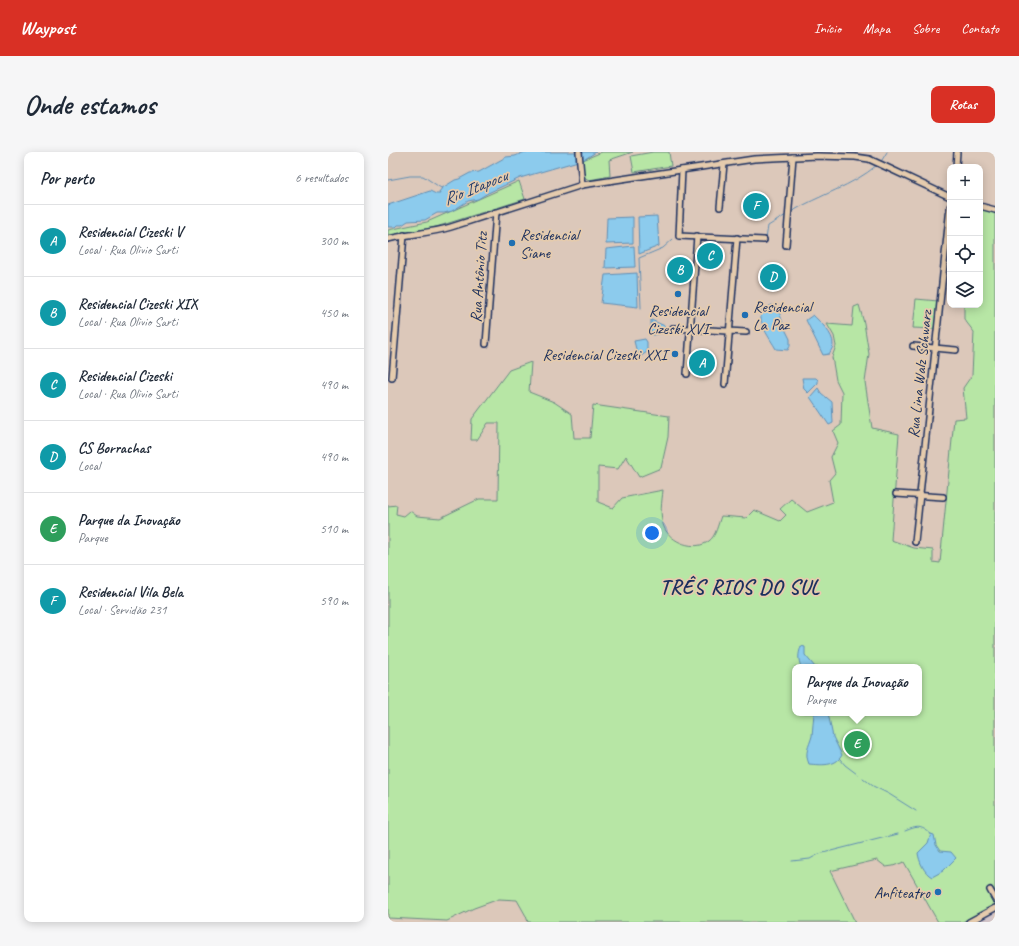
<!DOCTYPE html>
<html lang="pt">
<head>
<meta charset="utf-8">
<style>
  body { margin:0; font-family:Caveat,sans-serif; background:#f6f6f7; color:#1f2937 }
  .controls { position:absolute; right:12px; top:12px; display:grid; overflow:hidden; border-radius:8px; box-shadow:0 2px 10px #0003 }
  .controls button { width:36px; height:36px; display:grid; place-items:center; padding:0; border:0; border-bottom:1px solid #e0e1e3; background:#fff; color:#1f2937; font:20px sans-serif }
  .you { position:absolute; left:264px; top:381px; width:14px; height:14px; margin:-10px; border:3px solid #fff; border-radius:50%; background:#1a73e8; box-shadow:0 0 0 6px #1a73e833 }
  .badge { display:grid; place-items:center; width:26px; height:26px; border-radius:50%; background:#d93025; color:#fff; font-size:13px; font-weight:700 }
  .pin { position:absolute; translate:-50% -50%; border:2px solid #fff; box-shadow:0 1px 4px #0006 }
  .popup { position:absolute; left:404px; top:512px; width:130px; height:52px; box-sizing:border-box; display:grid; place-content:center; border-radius:8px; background:#fff; filter:drop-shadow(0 1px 3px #0005); font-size:13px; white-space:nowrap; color:#747a83 }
  .popup b { font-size:15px; color:#1f2937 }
  .popup::after { content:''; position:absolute; left:50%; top:100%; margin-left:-8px; border:8px solid transparent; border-top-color:#fff }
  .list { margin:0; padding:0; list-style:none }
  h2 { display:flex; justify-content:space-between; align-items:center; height:52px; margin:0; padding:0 16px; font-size:17px }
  h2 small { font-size:13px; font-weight:400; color:#747a83 }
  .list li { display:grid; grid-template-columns:26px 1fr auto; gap:12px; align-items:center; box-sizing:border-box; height:72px; padding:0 16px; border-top:1px solid #e0e1e3 }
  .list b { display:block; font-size:15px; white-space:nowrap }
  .list p { margin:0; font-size:13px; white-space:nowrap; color:#747a83 }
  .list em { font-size:13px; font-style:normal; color:#747a83 }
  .icon { flex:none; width:22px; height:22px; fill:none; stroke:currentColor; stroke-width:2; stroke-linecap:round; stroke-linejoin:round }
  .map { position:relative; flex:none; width:607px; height:770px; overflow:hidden; border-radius:8px }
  header { display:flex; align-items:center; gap:24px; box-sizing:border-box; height:56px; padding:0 20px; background:#d93025; color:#fff }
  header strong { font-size:19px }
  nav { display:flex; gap:22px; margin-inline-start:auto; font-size:14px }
  .intro { display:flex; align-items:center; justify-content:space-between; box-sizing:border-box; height:96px; padding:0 24px }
  h1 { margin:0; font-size:28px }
  .button { padding:10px 18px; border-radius:8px; background:#d93025; color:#fff; font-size:14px; font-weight:700 }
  main { display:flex; gap:24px; padding:0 24px }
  aside { flex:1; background:#fff; border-radius:8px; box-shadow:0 2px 10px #0003 }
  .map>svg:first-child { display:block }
  .built { fill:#d2c4c9 }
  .green { fill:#b7e6a5; stroke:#698a82; fill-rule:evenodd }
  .water { fill:#8ccbed; stroke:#5f8db4 }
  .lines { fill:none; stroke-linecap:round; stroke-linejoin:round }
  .stream { stroke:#5f8db4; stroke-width:1 }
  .minor-casing { stroke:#1b2f5e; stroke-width:8 }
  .minor { stroke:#e5cbad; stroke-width:5 }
  .poi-dot { fill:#1f6fb2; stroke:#e5cbad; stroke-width:1.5 }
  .labels { text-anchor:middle; stroke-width:3.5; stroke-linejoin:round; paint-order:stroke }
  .poi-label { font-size:16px; fill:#1b2f5e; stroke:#e5cbad; text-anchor:start }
  .street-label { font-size:16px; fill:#1b2f5e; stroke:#e5cbad }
  .water-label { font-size:17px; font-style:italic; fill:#263f6c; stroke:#e5cbad }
  .district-label { font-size:20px; font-weight:bold; letter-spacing:1px; fill:#1b2f5e; stroke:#e5cbad }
</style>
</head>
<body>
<header>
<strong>Waypost</strong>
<nav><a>Início</a><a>Mapa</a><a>Sobre</a><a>Contato</a></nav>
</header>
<div class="intro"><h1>Onde estamos</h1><a class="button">Rotas</a></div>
<main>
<aside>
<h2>Por perto<small>6 resultados</small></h2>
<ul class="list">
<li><span class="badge" style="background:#0f9aa8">A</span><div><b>Residencial Cizeski V</b><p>Local · Rua Olivio Sarti</p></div><em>300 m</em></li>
<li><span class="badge" style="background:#0f9aa8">B</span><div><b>Residencial Cizeski XIX</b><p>Local · Rua Olivio Sarti</p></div><em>450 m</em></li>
<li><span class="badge" style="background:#0f9aa8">C</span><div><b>Residencial Cizeski</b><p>Local · Rua Olivio Sarti</p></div><em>490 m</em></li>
<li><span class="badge" style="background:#0f9aa8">D</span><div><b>CS Borrachas</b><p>Local</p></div><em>490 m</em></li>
<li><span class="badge" style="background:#2e9e5b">E</span><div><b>Parque da Inovação</b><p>Parque</p></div><em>510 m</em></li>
<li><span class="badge" style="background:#0f9aa8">F</span><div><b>Residencial Vila Bela</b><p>Local · Servidão 231</p></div><em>590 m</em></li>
</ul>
</aside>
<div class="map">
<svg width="607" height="770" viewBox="0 0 607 770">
  <rect width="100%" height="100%" fill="#dcc8ba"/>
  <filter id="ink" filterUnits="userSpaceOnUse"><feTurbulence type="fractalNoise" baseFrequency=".025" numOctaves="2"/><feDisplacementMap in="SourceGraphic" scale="8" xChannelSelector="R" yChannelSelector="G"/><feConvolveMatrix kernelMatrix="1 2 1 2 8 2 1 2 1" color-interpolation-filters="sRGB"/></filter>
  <g filter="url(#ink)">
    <path class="built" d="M607,759V770H587Z"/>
    <g class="green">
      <path d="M214,0H245L221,8L222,24L201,28L196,25L195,8Z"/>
      <path d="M265,0H281L283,14L246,20L243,4Z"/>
      <path d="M131,29L137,47L48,75L0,84V78L39,70Z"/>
      <path d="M592,57L607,61V754L574,770H550L516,710L505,714L498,715L489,708L442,719L467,770H140L138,764L129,748L111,747L86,756L59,769L0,766V354L9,353L8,362L16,364L22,359L29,364L52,366L91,347H110L111,271H100L89,288H83L84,267L121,218L143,210L141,240L166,250L184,262L186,286H202L205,253L281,264L280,285L273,316L251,325L238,304L230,317L210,315V350L225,356L234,346L275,338C274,349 271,364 276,375C282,390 307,400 321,389C328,384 330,372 333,364L358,366L366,358L392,369L398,363L392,357L403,347L419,360L445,350L441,328L447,321L443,305L450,291L445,279L453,273L454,240L448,228L444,205L448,194L446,184L439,172L464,174L466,155L471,153L476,171L481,202L477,230L484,276L511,282L503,388L526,396L545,398V410L552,411L566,267L578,266L575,236L584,223L586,180L576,167V153H592ZM407,515H531V561H407Z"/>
      <path d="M528,147L550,149L546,177L525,176Z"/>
    </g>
    <g class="water">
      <path d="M137,0H208L197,7L132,26L100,41L90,47L80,49L64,59L56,61H49L37,68L20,69L14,73H10L8,75H0V53L42,39L48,42H52L51,40L54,36L67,28L71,27L82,21L91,20L118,5L127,4Z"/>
      <path d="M269,64L271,94L251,102L250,65Z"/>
      <path d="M245,65V91L218,92L219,66Z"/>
      <path d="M246,94L247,115L217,116L218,97Z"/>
      <path d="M249,121L250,155L213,151L217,123Z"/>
      <path d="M384,153L390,156L396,175L402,187V194L400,198L388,197C382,186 369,171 374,158Z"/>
      <path d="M425,163C432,170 446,182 445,193C445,196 442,200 441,202L435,203L418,168Z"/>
      <path d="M263,168L277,174L274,181L265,183L263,181Z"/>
      <path d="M257,187L259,190V200L253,204L249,201L246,189Z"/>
      <path d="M414,226H428L430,228V231L420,241L416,237Z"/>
      <path d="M430,236L433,241L444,250L445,271L441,273L422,245Z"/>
      <path d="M413,494L417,495V503L427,515H413C410,506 410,504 413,494Z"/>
      <path d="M426,561H440L445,585L454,603C448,615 432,613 421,612C416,600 421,595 424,584C425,576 425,569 426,561Z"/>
      <path d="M543,682L546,683L548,693L552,699L563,700L568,706L555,719L544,725C536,721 531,709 530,701L540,691Z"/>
    </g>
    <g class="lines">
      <g class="stream">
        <path d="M494,8L499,0"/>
        <path d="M0,28L22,24H35L53,36"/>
        <path d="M403,60C431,43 465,34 489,13"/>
        <path d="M378,87L380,74L398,63"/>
        <path d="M253,156L251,106L275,96L285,87"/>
        <path d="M452,607L457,613L469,622"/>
        <path d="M475,626L485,634L501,642L528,659"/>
        <path d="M517,679C530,674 532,673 543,682"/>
        <path d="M404,709L422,707L431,702L510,682"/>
      </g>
      <defs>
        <g id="minor">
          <path d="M191,0L194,33"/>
          <path d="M568,15L569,0"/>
          <path d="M294,18L291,84L376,88"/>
          <path d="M592,54L607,58"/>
          <path d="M332,55L336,12"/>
          <path d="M0,87C21,82 43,81 63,75L194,33L366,7L429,4L467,5L481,7L494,13L562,45"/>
          <path d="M398,93L405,5"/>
          <path d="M285,176L358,180"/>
          <path d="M98,192L108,60"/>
          <path d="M525,194L568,198"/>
          <path d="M299,222L309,84"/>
          <path d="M4,226L16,83"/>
          <path d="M337,232L349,86"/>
          <path d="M508,342L555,345"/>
          <path d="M527,390L562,55"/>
          <path d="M602,738L607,747"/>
          <path d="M581,770L607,756"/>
        </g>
      </defs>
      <use href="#minor" class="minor-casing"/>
      <use href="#minor" class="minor"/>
    </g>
  </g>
  <g class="poi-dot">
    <circle cx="124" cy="91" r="4"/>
    <circle cx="290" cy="142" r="4"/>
    <circle cx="357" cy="163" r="4"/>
    <circle cx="287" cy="202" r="4"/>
    <circle cx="550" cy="740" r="4"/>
  </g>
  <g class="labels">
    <g class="poi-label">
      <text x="132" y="88">Residencial<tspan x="132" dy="18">Siane</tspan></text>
      <text x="365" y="160">Residencial<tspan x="365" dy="18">La Paz</tspan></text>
      <text x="290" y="164" text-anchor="middle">Residencial<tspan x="290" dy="18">Cizeski XVI</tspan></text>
      <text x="279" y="208" text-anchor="end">Residencial Cizeski XXI</text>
      <text x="542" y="746" text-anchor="end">Anfiteatro</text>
    </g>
    <g class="street-label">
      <text transform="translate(90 125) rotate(-86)" y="6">Rua Antônio Titz</text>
      <text transform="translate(531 222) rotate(-84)" y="6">Rua Lina Walz Schwarz</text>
    </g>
    <g class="water-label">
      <text transform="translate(87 35) rotate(-22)" y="6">Rio Itapocu</text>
    </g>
    <g class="district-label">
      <text x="352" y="442">TRÊS RIOS DO SUL</text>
    </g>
  </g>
</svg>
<div class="controls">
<button>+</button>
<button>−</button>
<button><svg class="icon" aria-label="locate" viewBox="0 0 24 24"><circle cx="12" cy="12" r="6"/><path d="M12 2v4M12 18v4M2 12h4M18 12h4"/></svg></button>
<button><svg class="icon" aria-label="layers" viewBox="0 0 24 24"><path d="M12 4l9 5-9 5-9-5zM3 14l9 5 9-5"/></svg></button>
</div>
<div class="you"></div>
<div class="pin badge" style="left:314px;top:211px;background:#0f9aa8">A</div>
<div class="pin badge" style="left:292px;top:118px;background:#0f9aa8">B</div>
<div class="pin badge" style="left:322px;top:104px;background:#0f9aa8">C</div>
<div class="pin badge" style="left:385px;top:125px;background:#0f9aa8">D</div>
<div class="pin badge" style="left:469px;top:592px;background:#2e9e5b">E</div>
<div class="popup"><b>Parque da Inovação</b>Parque</div>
<div class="pin badge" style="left:368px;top:54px;background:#0f9aa8">F</div>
</div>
</main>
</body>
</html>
